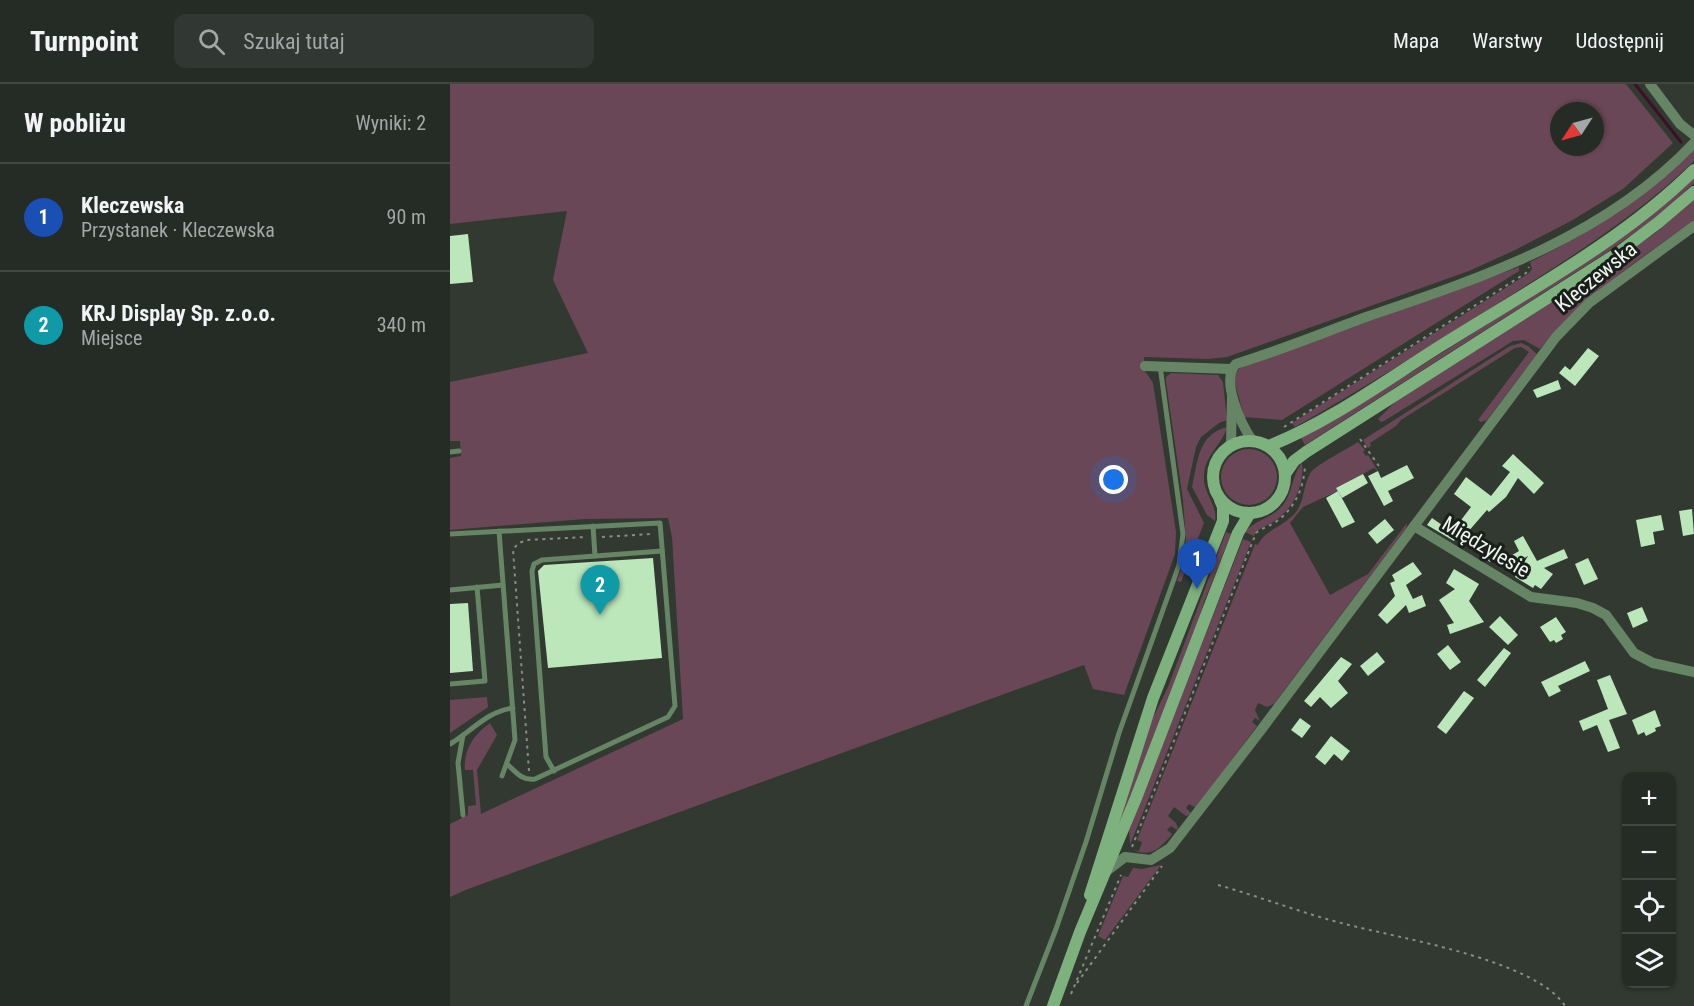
<!DOCTYPE html>
<html lang="pl">
<head>
<meta charset="utf-8">
<style>
  body { margin:0; font-family:"Roboto Condensed",sans-serif; background:#313732; color:#f1f3f6 }
  .controls { position:absolute; right:18px; bottom:18px; display:grid; overflow:hidden; border-radius:12px; box-shadow:0 2px 4px #0004 }
  .controls button { width:54px; height:54px; display:grid; place-items:center; padding:0; border:0; border-bottom:2px solid #424742; background:#252b25; color:#f1f3f6; font:30px sans-serif }
  .compass { position:absolute; left:1100px; top:18px; width:54px; height:54px; border-radius:50%; background:#252b25; box-shadow:0 2px 4px #0004; rotate:234deg }
  .you { position:absolute; left:664px; top:396px; width:21px; height:21px; margin:-15px; border:4px solid #fff; border-radius:50%; background:#1a73e8; box-shadow:0 0 0 9px #1a73e833 }
  .badge { display:grid; place-items:center; width:39px; height:39px; border-radius:50%; background:#8abfa5; color:#fff; font-size:20px; font-weight:700 }
  .pin { position:absolute; translate:-50% -50px; filter:drop-shadow(0 2px 3px #0008) }
  .pin::after { content:''; position:absolute; top:32px; width:21px; height:18px; background:inherit; clip-path:polygon(0 0,100% 0,50% 100%) }
  .list { margin:0; padding:0; list-style:none }
  h2 { display:flex; justify-content:space-between; align-items:center; height:78px; margin:0; padding:0 24px; font-size:26px }
  h2 small { font-size:20px; font-weight:400; color:#a3a7a7 }
  .list li { display:grid; grid-template-columns:39px 1fr auto; gap:18px; align-items:center; box-sizing:border-box; height:108px; padding:0 24px; border-top:2px solid #424742 }
  .list b { display:block; font-size:22px; white-space:nowrap }
  .list p { margin:0; font-size:20px; white-space:nowrap; color:#a3a7a7 }
  .list em { font-size:20px; font-style:normal; color:#a3a7a7 }
  .icon { flex:none; width:33px; height:33px; fill:none; stroke:currentColor; stroke-width:2; stroke-linecap:round; stroke-linejoin:round }
  .map { position:relative; flex:none; width:1244px; height:922px; overflow:hidden }
  header { display:flex; align-items:center; gap:36px; box-sizing:border-box; height:84px; padding:0 30px; background:#252b25; border-bottom:2px solid #424742 }
  header strong { font-size:28px }
  nav { display:flex; gap:33px; margin-inline-start:auto; font-size:21px }
  .search { width:420px; height:54px; background:#313732; display:flex; align-items:center; gap:15px; box-sizing:border-box; padding:0 21px; border-radius:12px; color:#a3a7a7; font-size:22px }
  main { display:flex }
  aside { flex:1; background:#252b25 }
  .map>svg:first-child { display:block }
  .green { fill:#6a4756; fill-rule:evenodd }
  .lines { fill:none; stroke-linecap:round; stroke-linejoin:round }
  .stream { stroke:#3d1027; stroke-width:3 }
  .building { fill:#bbe7bb }
  .path { stroke:#878e87; stroke-width:2; stroke-dasharray:3 4.5; stroke-linecap:butt }
  .service { stroke:#658565; stroke-width:5 }
  .minor { stroke:#658565; stroke-width:10 }
  .secondary { stroke:#7db17e; stroke-width:12 }
  .labels { text-anchor:middle; stroke-width:6; stroke-linejoin:round; paint-order:stroke }
  .street-label { font-size:21px; fill:#eff5ef; stroke:#1b1f1b }
</style>
</head>
<body>
<header>
<strong>Turnpoint</strong>
<div class="search"><svg class="icon" aria-label="search" viewBox="0 0 24 24"><circle cx="10" cy="10" r="6"/><path d="M15 15l6 6"/></svg>Szukaj tutaj</div>
<nav><a>Mapa</a><a>Warstwy</a><a>Udostępnij</a></nav>
</header>
<main>
<aside>
<h2>W pobliżu<small>Wyniki: 2</small></h2>
<ul class="list">
<li><span class="badge" style="background:#1a4fb4">1</span><div><b>Kleczewska</b><p>Przystanek · Kleczewska</p></div><em>90 m</em></li>
<li><span class="badge" style="background:#0f9aa8">2</span><div><b>KRJ Display Sp. z.o.o.</b><p>Miejsce</p></div><em>340 m</em></li>
</ul>
</aside>
<div class="map">
<svg width="1244" height="922" viewBox="0 0 1244 922">
  <rect width="100%" height="100%" fill="#313931"/>
  <g class="green">
    <path d="M0,0H1176L1223,59L1173,105L1121,137L1063,167L1019,187L777,273L758,275L694,273L695,287L703,299L726,448L725,470L674,611L643,605L634,581L18,805L0,813V740L18,731V722L26,721L23,686H15C13,666 24,650 40,639L47,651L27,686L31,730L233,635L222,453L218,434L135,435L0,446V374L11,372L10,357H0V298L138,269L103,196L117,127L0,140ZM1109,27H1145V63H1109Z"/>
    <path d="M1244,66V77C1184,135 1114,177 1044,222C978,263 913,305 845,343L842,339L1079,189L1082,185L1080,178C1139,149 1198,114 1244,66Z"/>
    <path d="M1244,94V99L1211,130L1156,169L855,361L851,354C920,315 987,272 1054,229C1120,188 1187,148 1244,94Z"/>
    <path d="M1244,116V136C1189,176 1133,212 1090,265L1074,256L1063,257L934,337L931,338L928,335L946,317L1155,184L1204,150Z"/>
    <path d="M1069,183V187L832,336L794,333L784,295L786,289L790,284Z"/>
    <path d="M1071,259L1078,262L1087,270L1037,336L1031,338L1028,336L1079,268L1071,263L1065,264L951,336L946,342L920,359L921,362L918,364L913,356L1060,262Z"/>
    <path d="M721,289L768,291L773,298L777,336L769,339L751,353L746,363L737,405L754,439L731,498L727,497L733,480L736,456L733,416L716,298V293Z"/>
    <path d="M777,343C772,362 754,371 754,393C753,409 768,421 765,437L757,431L742,403C748,378 747,351 777,343Z"/>
    <path d="M908,358L915,366L913,368L916,372L918,371L928,387L924,384L887,404L888,407L853,423L840,439L880,511L918,490L957,439L956,444L824,620L817,623L808,619L805,626L810,637L805,634L802,638L807,642L746,724L739,720L736,724L742,730L736,732L724,723L718,732L726,739L728,744L727,746L721,742L717,746L722,750C712,763 701,774 683,766L689,767L692,758L687,756L805,460L808,461C814,446 835,442 846,428C855,416 853,400 861,388C866,381 899,364 908,358Z"/>
    <circle cx="799" cy="393" r="28"/>
    <path d="M852,379C855,401 842,427 823,438C815,443 809,443 804,452L795,448C805,436 820,435 831,423C843,411 841,392 852,379Z"/>
    <path d="M776,448L781,450L754,518L746,548L660,765L697,646L718,603Z"/>
    <path d="M793,455L801,458L680,761L679,746Z"/>
    <path d="M37,613L38,623L0,649V616Z"/>
    <path d="M711,781L655,856L648,852L673,792L678,793L683,784L692,785Z"/>
  </g>
  <g class="lines">
    <path class="stream" d="M1185,0L1231,58"/>
  </g>
  <g class="building">
    <path d="M18,150L23,198L0,200V152Z"/>
    <path d="M1138,264L1149,272L1125,302L1109,289L1115,282L1120,286Z"/>
    <path d="M1108,296L1111,305L1087,314L1083,306Z"/>
    <path d="M1063,370L1094,399L1084,410L1068,394L1056,413L1039,428L1037,426L1017,449L1013,446L1011,449L1005,444L1021,423L1004,410L1016,393L1041,412L1060,388L1052,382Z"/>
    <path d="M957,381L964,394L938,407L943,417L934,422L918,392L928,387L931,394Z"/>
    <path d="M913,390L918,399L892,414L886,404Z"/>
    <path d="M888,407L905,438L892,444L876,414Z"/>
    <path d="M1242,425L1244,450L1233,452L1229,427Z"/>
    <path d="M1211,431L1214,446L1203,448L1205,460L1191,463L1186,436Z"/>
    <path d="M982,434L1008,452L1004,457L977,441Z"/>
    <path d="M935,435L944,446L927,460L918,449Z"/>
    <path d="M1073,452L1087,477L1114,465L1118,474L1094,484L1103,490L1091,505L1085,501L1083,504L1065,493L1078,472L1056,484L1052,477L1069,467L1064,457Z"/>
    <path d="M1038,459L1049,468L1040,478L1029,469Z"/>
    <path d="M203,474L212,574L98,584L88,487L94,481Z"/>
    <path d="M1138,474L1148,495L1134,501L1125,480Z"/>
    <path d="M963,478L972,490L956,501L963,515L972,511L976,522L959,529L956,521L937,540L928,531L945,512L940,499L945,497L942,491Z"/>
    <path d="M1004,485L1029,500L1019,517L1034,538L1000,550L997,541L1004,539L989,516L1005,505L996,499Z"/>
    <path d="M18,519L23,587L0,589V520Z"/>
    <path d="M1192,523L1198,537L1183,544L1177,529Z"/>
    <path d="M1050,532L1068,551L1058,561L1039,543Z"/>
    <path d="M1106,533L1116,548L1111,551L1113,555L1106,559L1104,556L1100,558L1090,543Z"/>
    <path d="M998,561L1011,578L1000,586L987,570Z"/>
    <path d="M1054,564L1061,569L1035,603L1027,596Z"/>
    <path d="M927,568L935,578L918,592L910,582Z"/>
    <path d="M891,573L902,580L888,597L898,609L881,624L870,613L861,623L854,617Z"/>
    <path d="M1135,577L1140,587L1108,602L1111,607L1099,613L1091,598Z"/>
    <path d="M1160,591L1177,630L1159,636L1170,664L1158,668L1147,641L1133,647L1129,637L1158,625L1147,596Z"/>
    <path d="M1014,607L1024,614L996,650L987,643Z"/>
    <path d="M1205,626L1211,642L1205,644L1206,647L1196,652L1194,648L1188,651L1182,636Z"/>
    <path d="M850,634L861,642L852,654L841,646Z"/>
    <path d="M881,652L900,667L892,677L884,670L875,681L865,673Z"/>
  </g>
  <g class="lines">
    <g class="path">
      <path d="M834,343L1076,189L1079,183"/>
      <path d="M910,355L931,385"/>
      <path d="M152,453L202,450"/>
      <path d="M79,687L63,465L69,459L77,456L137,453"/>
      <path d="M682,763L806,449C812,444 820,442 827,437C845,424 854,403 855,382"/>
      <path d="M768,801C811,813 852,829 895,840C948,854 1086,876 1115,922"/>
      <path d="M627,899L712,782"/>
      <path d="M621,910L671,791"/>
    </g>
    <g class="service">
      <path d="M0,368L9,367"/>
      <path d="M143,442L145,472"/>
      <path d="M49,447L65,656L52,692"/>
      <path d="M0,450L210,439L225,622L218,633L85,695C72,697 66,688 57,680"/>
      <path d="M0,506L53,501"/>
      <path d="M0,600L35,597L27,503"/>
      <path d="M13,651L8,679L13,731"/>
      <path d="M0,660C21,648 37,627 63,624"/>
      <path d="M104,687L96,673L82,487L84,480L92,476L212,467"/>
      <path d="M576,922L606,845L636,758L669,649L729,481L733,450L710,282"/>
    </g>
    <g class="minor">
      <path d="M1200,0L1230,40L1244,51"/>
      <path d="M695,282L781,285"/>
      <path d="M802,356C791,340 770,295 786,280C831,266 875,248 919,232C1037,192 1156,152 1244,59"/>
      <path d="M781,361L782,313"/>
      <path d="M964,442L1081,513L1127,519L1143,524L1156,531L1184,569L1203,579L1244,588"/>
      <path d="M658,786L675,773L701,776L720,764L808,650L1106,253L1139,219L1244,142"/>
    </g>
    <g class="secondary">
      <circle cx="799" cy="393" r="36"/>
      <path d="M819,362C881,337 936,296 992,261C1078,207 1172,157 1244,86"/>
      <path d="M835,390L844,377L856,368L1168,169L1209,138L1244,108"/>
      <path d="M640,811L703,614L773,437V423L770,416"/>
      <path d="M603,922L630,848L686,714L788,449L800,429"/>
    </g>
  </g>
  <g class="labels">
    <g class="street-label">
      <text transform="translate(1146 193) rotate(-39)" y="7">Kleczewska</text>
      <text transform="translate(1036 463) rotate(31)" y="7">Międzylesie</text>
    </g>
  </g>
</svg>
<div class="controls">
<button>+</button>
<button>−</button>
<button><svg class="icon" aria-label="locate" viewBox="0 0 24 24"><circle cx="12" cy="12" r="6"/><path d="M12 2v4M12 18v4M2 12h4M18 12h4"/></svg></button>
<button><svg class="icon" aria-label="layers" viewBox="0 0 24 24"><path d="M12 4l9 5-9 5-9-5zM3 14l9 5 9-5"/></svg></button>
</div>
<svg class="compass" viewBox="-18 -18 36 36"><path d="M0-13l5 13h-10z" fill="#e53935"/><path d="M0 13l5-13h-10z" fill="#a3a7a7"/></svg>
<div class="you"></div>
<div class="pin badge" style="left:747px;top:505px;background:#1a4fb4">1</div>
<div class="pin badge" style="left:150px;top:531px;background:#0f9aa8">2</div>
</div>
</main>
</body>
</html>
